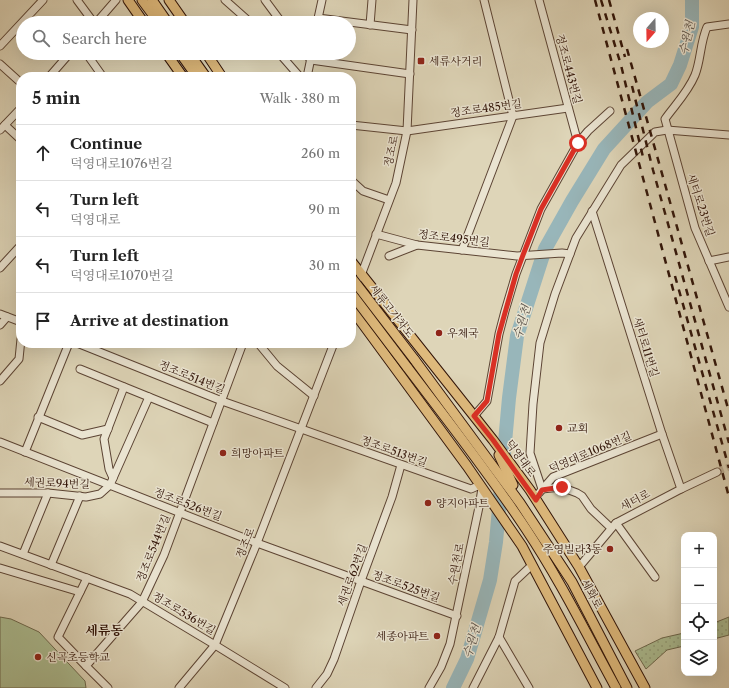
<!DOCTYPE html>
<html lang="en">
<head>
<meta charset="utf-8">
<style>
  body { margin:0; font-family:"Libre Caslon Text","Noto Serif KR",serif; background:#f2f2f2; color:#222 }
  .controls { position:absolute; right:12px; bottom:12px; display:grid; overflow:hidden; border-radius:8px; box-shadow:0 4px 16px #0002 }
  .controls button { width:36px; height:36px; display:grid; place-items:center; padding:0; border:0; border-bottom:1px solid #e0e0e0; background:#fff; color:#222; font:20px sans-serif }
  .compass { position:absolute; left:633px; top:12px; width:36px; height:36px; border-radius:50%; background:#fff; box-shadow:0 4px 16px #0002; rotate:200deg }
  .stop { position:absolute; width:12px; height:12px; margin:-9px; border:3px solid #d93025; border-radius:50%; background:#fff }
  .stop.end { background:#d93025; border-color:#fff; box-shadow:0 1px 4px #0008 }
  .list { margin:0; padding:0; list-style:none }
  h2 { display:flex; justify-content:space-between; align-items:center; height:52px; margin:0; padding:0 16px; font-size:17px }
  h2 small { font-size:13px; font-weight:400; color:#767676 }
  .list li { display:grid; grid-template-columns:26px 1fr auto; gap:12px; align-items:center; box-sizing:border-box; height:56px; padding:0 16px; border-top:1px solid #e0e0e0 }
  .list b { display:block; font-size:15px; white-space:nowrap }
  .list p { margin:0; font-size:13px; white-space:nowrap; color:#767676 }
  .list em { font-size:13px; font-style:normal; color:#767676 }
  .icon { flex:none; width:22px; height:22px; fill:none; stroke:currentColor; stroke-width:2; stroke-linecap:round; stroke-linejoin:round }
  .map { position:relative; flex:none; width:729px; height:688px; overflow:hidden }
  .search { position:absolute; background:#fff; box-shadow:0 4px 16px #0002; left:16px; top:16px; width:340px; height:44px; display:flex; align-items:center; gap:10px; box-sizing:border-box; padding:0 14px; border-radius:22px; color:#767676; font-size:15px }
  .panel { position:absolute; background:#fff; box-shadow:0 4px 16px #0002; left:16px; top:72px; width:340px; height:276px; border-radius:16px }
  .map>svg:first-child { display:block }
  .green { fill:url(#green-dots); stroke:#6e694e }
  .pitch { fill:#acbe93; stroke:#6e694e }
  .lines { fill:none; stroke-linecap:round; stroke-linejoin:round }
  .river { stroke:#98b6ba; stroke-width:14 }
  .minor-tunnel { stroke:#bbae95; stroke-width:7; stroke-dasharray:7 3.5; stroke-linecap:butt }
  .minor-casing { stroke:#5c4434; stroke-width:9 }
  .major-casing { stroke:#311408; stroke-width:11 }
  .minor { stroke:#eae4d1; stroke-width:7 }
  .major { stroke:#dfba7c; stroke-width:9 }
  .rail { stroke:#311408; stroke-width:2.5; stroke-dasharray:7 7; stroke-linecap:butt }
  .major-bridge-casing { stroke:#311408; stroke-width:11; stroke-linecap:butt }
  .major-bridge { stroke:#dfba7c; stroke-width:9 }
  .route { stroke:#d93025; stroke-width:5 }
  .poi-dot { fill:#8f2418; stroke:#eae4d1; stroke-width:1.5 }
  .labels { text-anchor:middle; stroke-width:3; stroke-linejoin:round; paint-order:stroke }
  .poi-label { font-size:11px; fill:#311408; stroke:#eae4d1; text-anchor:start }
  .street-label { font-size:11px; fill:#311408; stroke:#eae4d1 }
  .water-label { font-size:12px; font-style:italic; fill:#554d46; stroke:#eae4d1 }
  .quarter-label { font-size:13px; font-weight:bold; fill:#311408; stroke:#eae4d1 }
</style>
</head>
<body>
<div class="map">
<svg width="729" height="688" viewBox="0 0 729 688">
  <defs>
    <pattern id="green-dots" width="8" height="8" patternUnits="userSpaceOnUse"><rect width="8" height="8" fill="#acbe93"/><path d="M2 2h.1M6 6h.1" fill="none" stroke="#94a27d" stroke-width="1.8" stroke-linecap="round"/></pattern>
  </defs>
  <rect width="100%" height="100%" fill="#ded5b8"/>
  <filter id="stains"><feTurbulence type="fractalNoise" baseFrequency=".005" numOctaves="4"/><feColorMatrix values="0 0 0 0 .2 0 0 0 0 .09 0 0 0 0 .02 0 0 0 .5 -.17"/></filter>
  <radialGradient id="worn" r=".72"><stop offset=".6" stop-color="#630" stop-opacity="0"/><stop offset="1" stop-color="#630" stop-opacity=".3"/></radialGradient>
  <g class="green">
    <path d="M729,617V635L714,639V623Z"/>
    <path d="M684,633V646L667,650L646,669L635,651L662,638Z"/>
  </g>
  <path class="pitch" d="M0,617L11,619L39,632L85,681L86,688H0Z"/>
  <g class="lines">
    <path class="river" d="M453,688L467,659L490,580L496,542L509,398L517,336L545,249L572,201L604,149L647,102L671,84L680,65L692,27V0"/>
    <path class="minor-tunnel" d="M717,472L729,467"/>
    <defs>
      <g id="minor">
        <path d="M77,0L94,23"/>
        <path d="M225,0L251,23"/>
        <path d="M265,0L282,23"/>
        <path d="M539,0L578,143"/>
        <path d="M318,18L412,30"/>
        <path d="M96,23L116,0"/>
        <path d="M317,23L322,0"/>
        <path d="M729,24L707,27C700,43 701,60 695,75C688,92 675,105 665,119L695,228L729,307"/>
        <path d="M370,25L372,0"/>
        <path d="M0,46L43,0"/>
        <path d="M86,53L103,77"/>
        <path d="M279,53L300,77"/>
        <path d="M305,53L311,60L410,74"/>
        <path d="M0,64L21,83"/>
        <path d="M49,77L70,53"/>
        <path d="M307,77L312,53"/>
        <path d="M5,125L21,140"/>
        <path d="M351,125L407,131L568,108"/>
        <path d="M0,130L21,108"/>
        <path d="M351,180L363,191L389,200"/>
        <path d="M592,211L662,434L681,489"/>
        <path d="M376,234L417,245L517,256L562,253L570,254"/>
        <path d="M462,250L513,116L484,0"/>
        <path d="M389,256L417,245"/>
        <path d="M709,261L729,257"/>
        <path d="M0,268L21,245"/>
        <path d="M360,278L396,183L407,131L413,0"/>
        <path d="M0,314L21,322"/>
        <path d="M0,325L7,317"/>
        <path d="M77,343L222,401L471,489L480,485"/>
        <path d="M258,343L277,366L314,396"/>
        <path d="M80,369L213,423"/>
        <path d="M0,381L19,359L21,339"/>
        <path d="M474,416L487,401L499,334L505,311L516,274L541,209L578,143L588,131L610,111"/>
        <path d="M38,417L82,435L108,429"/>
        <path d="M0,442L257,543L457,616"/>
        <path d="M25,452L69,343"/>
        <path d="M113,478L109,469L104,439L124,387"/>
        <path d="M542,489L530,453L533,404L540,343L555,294L576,238L621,165L655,132L667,130L729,135"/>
        <path d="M542,489L561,487L577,493L582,496L591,509L611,528"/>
        <path d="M0,493H48L86,497L100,494L110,485L149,397"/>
        <path d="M539,493L553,477L662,434"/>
        <path d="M616,523L655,577"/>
        <path d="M0,546L130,594L215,645L285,688"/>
        <path d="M23,554L48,493"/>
        <path d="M51,565L80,496"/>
        <path d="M579,567L616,523L681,489L717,472"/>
        <path d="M0,568L80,592"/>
        <path d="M499,637L529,688"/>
        <path d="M86,666L58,637L87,578"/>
        <path d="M108,688L86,666L142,602L164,555L243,343"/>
        <path d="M179,688L215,645L257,543L334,343"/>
        <path d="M316,688L327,674L334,659L361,581L392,497L401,465"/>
        <path d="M429,688L441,667L450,644L479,507L482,488"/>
        <path d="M473,688L499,637L515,581L532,565"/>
      </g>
      <g id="major">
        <path d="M128,0L144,23"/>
        <path d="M142,0L159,23"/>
        <path d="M152,0L168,23"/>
        <path d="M169,0L185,23"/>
        <path d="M166,53L183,77"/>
        <path d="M180,53L197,77"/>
        <path d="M189,53L206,77"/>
        <path d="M206,53L222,77"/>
        <path d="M351,261L493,440L530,490L579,567L645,688"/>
        <path d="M351,308L467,466L522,546L597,688"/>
        <path d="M414,359L520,503L572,582L627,688"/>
        <path d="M407,367C448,421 489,473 526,529C560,580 587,635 616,688"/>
        <path d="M499,455L513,485"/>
      </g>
    </defs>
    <use href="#minor" class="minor-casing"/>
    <use href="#major" class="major-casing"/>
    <use href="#minor" class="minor"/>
    <use href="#major" class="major"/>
    <g class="rail">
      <path d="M595,0L729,497"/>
      <path d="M601,0L621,65L643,157"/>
      <path d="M609,0L625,57"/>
      <path d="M627,49L729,412"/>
      <path d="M632,86L653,170L729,443"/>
      <path d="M675,276L729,468"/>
    </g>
    <defs>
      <g id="major-bridge">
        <path d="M351,277L414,359"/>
        <path d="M351,293L407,367"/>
      </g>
    </defs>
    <use href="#major-bridge" class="major-bridge-casing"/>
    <use href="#major-bridge" class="major-bridge"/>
  </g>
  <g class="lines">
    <path class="route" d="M562,487L542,490L536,500L493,440L474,416L487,401L499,334L516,274L523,255L541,209L578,143"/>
  </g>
  <g class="poi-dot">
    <rect x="417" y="57" width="8" height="8" rx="2"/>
    <circle cx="439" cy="333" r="4"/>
    <circle cx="559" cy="428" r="4"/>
    <circle cx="223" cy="453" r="4"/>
    <circle cx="428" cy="503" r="4"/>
    <circle cx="610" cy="549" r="4"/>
    <circle cx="437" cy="636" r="4"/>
    <circle cx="38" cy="657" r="4"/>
  </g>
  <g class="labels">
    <g class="poi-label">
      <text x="429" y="65">세류사거리</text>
      <text x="447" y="337">우체국</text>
      <text x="567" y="432">교회</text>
      <text x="231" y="457">희망아파트</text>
      <text x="436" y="507">양지아파트</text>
      <text x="602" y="553" text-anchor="end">주영빌라3동</text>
      <text x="429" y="640" text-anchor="end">세종아파트</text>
      <text x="46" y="661">신곡초등학교</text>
    </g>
    <g class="street-label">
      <text transform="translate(569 69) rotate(75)" y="4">정조로443번길</text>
      <text transform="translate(486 108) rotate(-8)" y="4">정조로485번길</text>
      <text transform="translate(391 151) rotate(-78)" y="4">정조로</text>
      <text transform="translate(701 205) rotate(72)" y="4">새터로23번길</text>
      <text transform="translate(454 238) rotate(7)" y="4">정조로495번길</text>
      <text transform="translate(392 311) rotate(52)" y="4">세류고가차도</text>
      <text transform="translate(646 347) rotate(73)" y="4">새터로11번길</text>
      <text transform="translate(192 377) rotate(22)" y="4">정조로514번길</text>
      <text transform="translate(394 451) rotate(20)" y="4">정조로513번길</text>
      <text transform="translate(590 452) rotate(-23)" y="4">덕영대로1068번길</text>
      <text transform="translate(521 458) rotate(54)" y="4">덕영대로</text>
      <text transform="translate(57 483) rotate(2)" y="4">세권로94번길</text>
      <text transform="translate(635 500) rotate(-28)" y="4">새터로</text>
      <text transform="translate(188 504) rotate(21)" y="4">정조로526번길</text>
      <text transform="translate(245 543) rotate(-68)" y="4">정조로</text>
      <text transform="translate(153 548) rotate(-68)" y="4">정조로544번길</text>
      <text transform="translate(456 564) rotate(-79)" y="4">수원천로</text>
      <text transform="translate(352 575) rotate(-70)" y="4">세권로62번길</text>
      <text transform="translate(406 586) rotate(20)" y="4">정조로525번길</text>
      <text transform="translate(592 594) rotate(62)" y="4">세화로</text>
      <text transform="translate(184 613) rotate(31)" y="4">정조로536번길</text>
    </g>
    <g class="water-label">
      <text transform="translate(687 38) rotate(-77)" y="4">수원천</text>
      <text transform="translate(522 322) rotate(-74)" y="4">수원천</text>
      <text transform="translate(472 641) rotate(-73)" y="4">수원천</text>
    </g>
    <g class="quarter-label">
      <text x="104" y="635">세류동</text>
    </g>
  </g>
  <rect width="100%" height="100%" filter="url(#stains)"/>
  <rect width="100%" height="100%" fill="url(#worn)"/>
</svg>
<div class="controls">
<button>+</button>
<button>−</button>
<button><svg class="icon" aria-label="locate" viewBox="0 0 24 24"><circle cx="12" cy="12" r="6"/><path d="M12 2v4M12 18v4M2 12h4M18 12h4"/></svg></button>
<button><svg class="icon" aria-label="layers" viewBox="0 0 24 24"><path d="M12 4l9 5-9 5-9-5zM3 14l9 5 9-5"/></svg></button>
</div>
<svg class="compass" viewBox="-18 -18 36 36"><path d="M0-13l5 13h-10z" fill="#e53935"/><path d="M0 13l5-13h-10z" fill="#767676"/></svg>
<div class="stop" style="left:578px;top:143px"></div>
<div class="stop end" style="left:562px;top:487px"></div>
<div class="search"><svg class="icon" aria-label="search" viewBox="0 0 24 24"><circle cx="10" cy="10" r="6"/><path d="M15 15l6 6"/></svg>Search here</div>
<section class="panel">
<h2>5 min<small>Walk · 380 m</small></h2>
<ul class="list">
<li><svg class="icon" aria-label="ahead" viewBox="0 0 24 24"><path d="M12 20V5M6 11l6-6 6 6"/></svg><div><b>Continue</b><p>덕영대로1076번길</p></div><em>260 m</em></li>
<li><svg class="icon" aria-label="left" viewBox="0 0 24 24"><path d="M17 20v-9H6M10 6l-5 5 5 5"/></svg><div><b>Turn left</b><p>덕영대로</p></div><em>90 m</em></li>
<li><svg class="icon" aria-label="left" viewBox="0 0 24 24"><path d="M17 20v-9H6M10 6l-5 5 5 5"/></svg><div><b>Turn left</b><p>덕영대로1070번길</p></div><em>30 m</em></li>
<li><svg class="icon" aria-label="arrive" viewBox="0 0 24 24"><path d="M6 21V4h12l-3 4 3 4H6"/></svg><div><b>Arrive at destination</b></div></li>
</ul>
</section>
</div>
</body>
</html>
